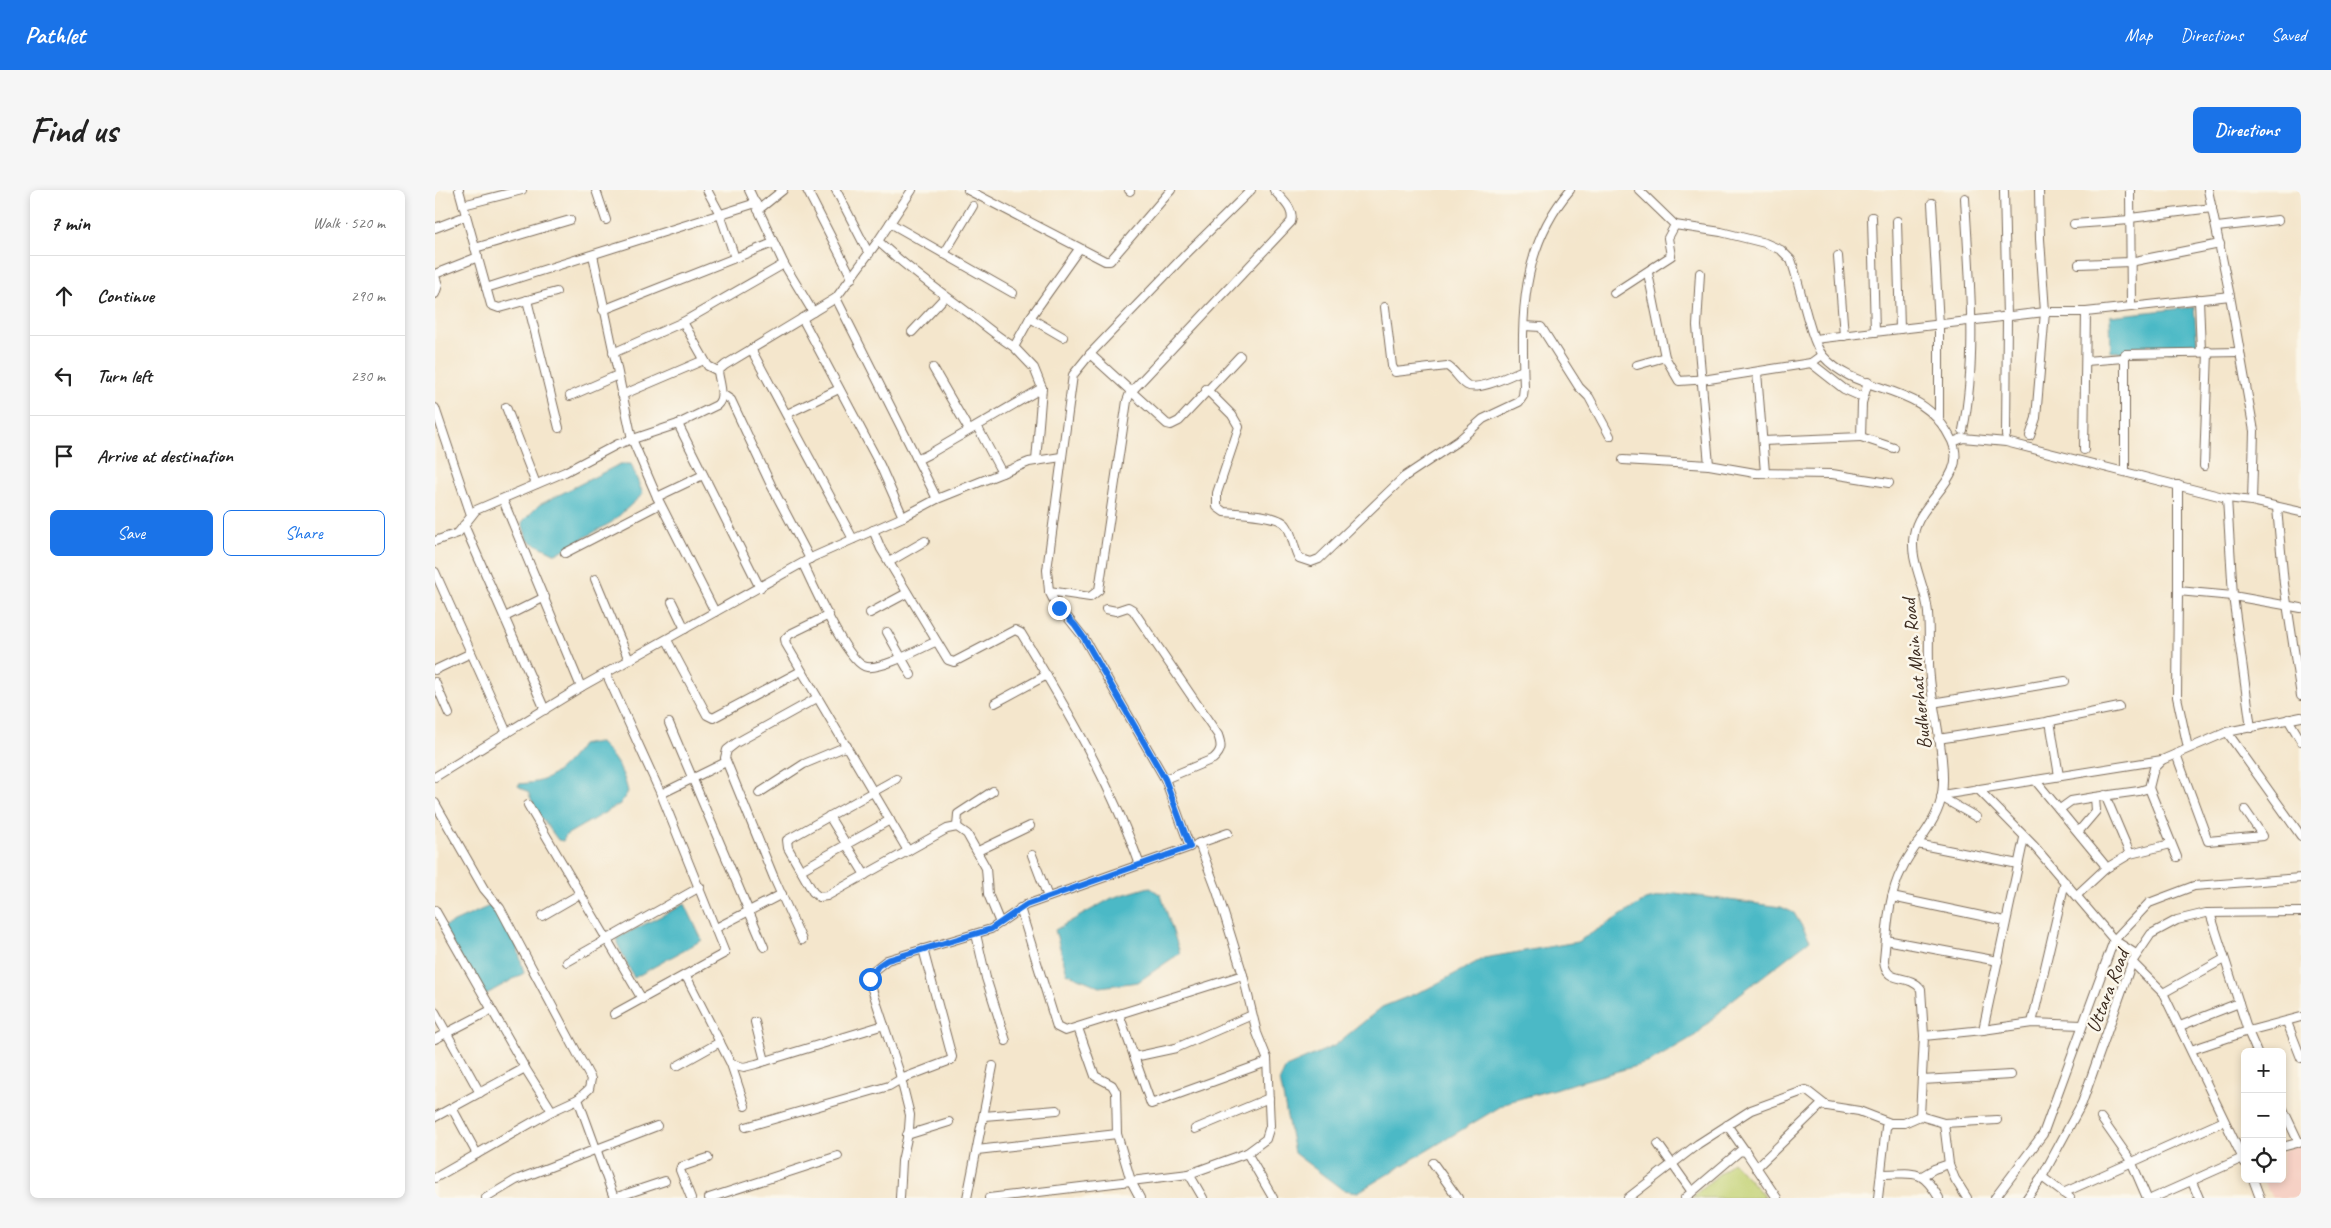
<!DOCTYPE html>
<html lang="en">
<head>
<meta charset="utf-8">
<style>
  body { margin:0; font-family:Caveat,sans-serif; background:#f6f6f6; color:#222 }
  .controls { position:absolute; right:15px; bottom:15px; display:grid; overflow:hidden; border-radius:8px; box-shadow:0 2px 8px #0003 }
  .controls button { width:45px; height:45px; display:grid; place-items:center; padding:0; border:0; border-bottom:1px solid #e0e0e0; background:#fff; color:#222; font:25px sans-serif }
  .stop { position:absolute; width:15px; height:15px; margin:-11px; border:4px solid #1a73e8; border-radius:50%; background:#fff }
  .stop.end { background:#1a73e8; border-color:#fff; box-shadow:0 1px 5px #0008 }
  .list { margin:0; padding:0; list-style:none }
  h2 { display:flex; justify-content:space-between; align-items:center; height:65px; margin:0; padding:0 20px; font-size:21px }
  h2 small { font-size:16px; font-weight:400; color:#767676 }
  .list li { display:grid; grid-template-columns:32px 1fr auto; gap:15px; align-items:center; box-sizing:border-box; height:80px; padding:0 20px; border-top:1px solid #e0e0e0 }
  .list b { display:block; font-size:19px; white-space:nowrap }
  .list em { font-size:16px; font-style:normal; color:#767676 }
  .actions { display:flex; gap:10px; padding:15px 20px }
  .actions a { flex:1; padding:11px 0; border:1px solid #1a73e8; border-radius:8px; text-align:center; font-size:18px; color:#1a73e8 }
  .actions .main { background:#1a73e8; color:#fff }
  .icon { flex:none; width:28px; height:28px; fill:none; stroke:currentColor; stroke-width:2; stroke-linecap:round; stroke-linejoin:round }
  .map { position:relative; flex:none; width:1866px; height:1008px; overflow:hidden; border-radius:8px }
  header { display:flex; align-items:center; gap:30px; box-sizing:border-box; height:70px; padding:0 25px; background:#1a73e8; color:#fff }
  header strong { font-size:24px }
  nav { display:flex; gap:28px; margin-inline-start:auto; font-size:18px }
  .intro { display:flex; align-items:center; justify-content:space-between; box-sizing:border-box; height:120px; padding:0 30px }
  h1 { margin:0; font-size:35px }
  .button { padding:12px 22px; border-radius:8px; background:#1a73e8; color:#fff; font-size:18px; font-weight:700 }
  main { display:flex; gap:30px; padding:0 30px }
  aside { flex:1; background:#fff; border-radius:8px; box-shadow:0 2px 8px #0003 }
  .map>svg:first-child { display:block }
  .built { fill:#f6d1c5 }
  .green { fill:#c3d274; stroke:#7f7e49 }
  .water { fill:#4cb9c6; stroke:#447272 }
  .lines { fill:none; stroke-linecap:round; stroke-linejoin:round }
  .minor-casing { stroke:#7c6c5b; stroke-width:10 }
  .minor { stroke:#fff; stroke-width:8 }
  .route { stroke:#1a73e8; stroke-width:6 }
  .labels { text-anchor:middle; stroke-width:5; stroke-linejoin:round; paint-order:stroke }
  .street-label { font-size:20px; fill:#3b2a1e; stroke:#fbf7ec }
</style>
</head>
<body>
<header>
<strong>Pathlet</strong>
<nav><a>Map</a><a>Directions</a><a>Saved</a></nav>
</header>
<div class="intro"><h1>Find us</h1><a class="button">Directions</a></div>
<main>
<aside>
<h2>7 min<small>Walk · 520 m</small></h2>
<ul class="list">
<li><svg class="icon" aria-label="ahead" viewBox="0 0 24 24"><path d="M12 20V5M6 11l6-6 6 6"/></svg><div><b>Continue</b></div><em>290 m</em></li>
<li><svg class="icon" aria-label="left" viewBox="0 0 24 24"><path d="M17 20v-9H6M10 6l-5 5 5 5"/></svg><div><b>Turn left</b></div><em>230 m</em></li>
<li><svg class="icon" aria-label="arrive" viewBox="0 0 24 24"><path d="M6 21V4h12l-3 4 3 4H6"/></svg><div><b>Arrive at destination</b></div></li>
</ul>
<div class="actions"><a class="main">Save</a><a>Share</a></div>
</aside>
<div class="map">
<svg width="1866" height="1008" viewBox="0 0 1866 1008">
  <rect width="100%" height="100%" fill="#fbf7ec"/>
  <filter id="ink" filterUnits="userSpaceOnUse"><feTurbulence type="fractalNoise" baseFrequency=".02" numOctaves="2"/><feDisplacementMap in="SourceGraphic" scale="10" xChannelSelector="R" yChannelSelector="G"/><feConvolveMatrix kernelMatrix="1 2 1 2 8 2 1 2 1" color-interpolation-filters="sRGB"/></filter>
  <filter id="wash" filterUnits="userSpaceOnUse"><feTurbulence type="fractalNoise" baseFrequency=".0096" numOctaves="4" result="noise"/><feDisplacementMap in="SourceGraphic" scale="20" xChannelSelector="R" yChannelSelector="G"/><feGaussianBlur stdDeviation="1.12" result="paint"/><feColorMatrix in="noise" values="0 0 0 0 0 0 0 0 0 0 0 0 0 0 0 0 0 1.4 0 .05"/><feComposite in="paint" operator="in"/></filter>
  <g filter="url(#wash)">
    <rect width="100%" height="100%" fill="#f4e6cc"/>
    <path class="built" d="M1866,954V1008H1837L1827,989H1847V961Z"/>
    <path class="green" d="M1298,972L1331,1008H1256Z"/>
    <g class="water">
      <path d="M1759,117L1762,153L1739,161L1676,162L1675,126Z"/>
      <path d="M185,274H196L208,304L177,332L121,364L92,350L87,332L104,315Z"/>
      <path d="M156,553H165C180,567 189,582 193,602L185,614L131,645L128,651L123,650L109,631L104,626L93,602L83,596L84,594C92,593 101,593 108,590C121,586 139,566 146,555Z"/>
      <path d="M714,697L726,705L745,763L703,792L665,797L632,783L620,740L677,708Z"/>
      <path d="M1240,703L1346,717L1359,723L1375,750L1297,810L1261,845L1215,872L1073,912L923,1002L908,1000L859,963L845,890L851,877L899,856L947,817L992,799L1049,768L1142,752L1211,710Z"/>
      <path d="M59,714L79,744L89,783L48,806L8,737Z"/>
      <path d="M250,714L267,750L199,788L182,753V748Z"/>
    </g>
  </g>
  <g filter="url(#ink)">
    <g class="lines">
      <defs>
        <g id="minor">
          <path d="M24,0L56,115L64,118L121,102"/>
          <path d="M161,0L171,30"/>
          <path d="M272,0L285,24L300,68"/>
          <path d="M314,0L349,74L378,122"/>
          <path d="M372,0L417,88"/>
          <path d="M401,0L434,64"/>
          <path d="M533,0L670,71H675L736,0"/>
          <path d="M694,0L695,1"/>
          <path d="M1204,0L1240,35L1286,42L1330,53L1346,60L1356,70C1365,93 1375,151 1388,166C1425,208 1487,188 1517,251C1534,287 1484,311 1479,344C1474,368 1488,391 1492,415C1496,439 1492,463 1495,488C1498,522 1512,572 1507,604C1504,631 1478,655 1467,679C1453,706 1452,740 1449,770C1450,796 1473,782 1486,799L1489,846L1485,926L1469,933H1455L1451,937L1443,1008"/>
          <path d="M1695,0L1696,116"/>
          <path d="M1773,0L1795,106L1819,241L1817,311"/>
          <path d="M1569,1L1572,127L1571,245"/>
          <path d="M1497,13L1504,135V231"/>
          <path d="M28,15L87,0"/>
          <path d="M323,20L348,0"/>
          <path d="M1437,27L1440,142"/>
          <path d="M1695,28L1777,18"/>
          <path d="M1462,31L1465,139"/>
          <path d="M455,33L578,103"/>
          <path d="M1639,34L1695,30"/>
          <path d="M1782,37L1843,30"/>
          <path d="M0,38L31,26"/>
          <path d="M443,51C474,80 502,99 535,124C550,136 563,147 579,157"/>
          <path d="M40,58L135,30"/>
          <path d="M509,64L538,16"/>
          <path d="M158,65L197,249L222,307L280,422"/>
          <path d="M1403,66L1409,146"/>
          <path d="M1644,74L1695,72L1785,54"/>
          <path d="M1213,83L1230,167"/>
          <path d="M1265,83L1262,136L1274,275"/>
          <path d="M0,84L43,67"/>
          <path d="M0,86L3,95L0,104"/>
          <path d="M51,98L321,13"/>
          <path d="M1179,103L1236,66L1233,48L1240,35"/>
          <path d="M401,108L481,267L486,268L494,264L607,198"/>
          <path d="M1764,109L1766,162"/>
          <path d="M92,110L124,238"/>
          <path d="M950,117L957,176L960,182L1012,176C1020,180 1024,190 1032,195C1043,202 1076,185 1088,180"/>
          <path d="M168,120L338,53"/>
          <path d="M367,128L445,275L468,327"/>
          <path d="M595,128L628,147"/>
          <path d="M248,132L273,176L283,181"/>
          <path d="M1089,136L1106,137L1144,197L1154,207L1175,246"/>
          <path d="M477,142L510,107"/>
          <path d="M1380,149L1610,122H1651L1795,106"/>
          <path d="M316,159L418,349"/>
          <path d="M178,163L248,132L349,74"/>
          <path d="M655,164L732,234L736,235L744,231L805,166"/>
          <path d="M1651,171L1688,168"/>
          <path d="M1376,173L1409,199L1427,207"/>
          <path d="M1202,175L1230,167L1244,191L1274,189L1376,173L1387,165"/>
          <path d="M498,178L534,240"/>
          <path d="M1322,182L1330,283"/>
          <path d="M1433,192L1427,213L1426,247L1459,258"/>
          <path d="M771,199L797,225L804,237L782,303V317L789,322C802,323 843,324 851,335C858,344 858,358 864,368L876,372L884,369L969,287L1023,251L1048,229L1084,212L1088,206L1089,197C1086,126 1086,57 1135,0"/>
          <path d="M287,204L296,210L336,295L375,369"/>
          <path d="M187,205L269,170"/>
          <path d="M135,206L183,185"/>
          <path d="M71,217L101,294"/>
          <path d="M0,218L36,325"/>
          <path d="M352,224L404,199"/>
          <path d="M243,234L325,398"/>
          <path d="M544,240L567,283"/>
          <path d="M1528,240C1543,164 1534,85 1530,8"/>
          <path d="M1595,246L1601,228L1610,122L1605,49L1604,0"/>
          <path d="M1328,251L1426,247"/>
          <path d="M1518,252L1528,248L1571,252L1792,308L1817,311L1866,322"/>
          <path d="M1649,260L1651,122"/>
          <path d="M481,267L502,309"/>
          <path d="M1188,270L1274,275L1320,283L1397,284L1454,293"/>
          <path d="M601,271L607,198L599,178L579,157L595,128L644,59"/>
          <path d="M1769,276L1773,161"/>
          <path d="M1690,281V164L1805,162"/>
          <path d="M1743,295V401L1798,406L1792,308"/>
          <path d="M222,307L268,285"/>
          <path d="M68,310L146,497"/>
          <path d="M1842,318L1849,394L1866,506"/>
          <path d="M29,335L110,520"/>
          <path d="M438,340L446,359L513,470L519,472L580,440L586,443C631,517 676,594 705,675"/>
          <path d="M0,351L23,343L41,320L130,282L183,254L243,234L282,215C291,207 284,192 283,181L290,175L401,108L443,51L477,0"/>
          <path d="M130,363L225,314"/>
          <path d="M454,372L490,351"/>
          <path d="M368,374C377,393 413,475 432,477C449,479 484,459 500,452"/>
          <path d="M0,382L72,543"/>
          <path d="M160,389L194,470"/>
          <path d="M614,401L655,407L664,400L692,211L695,203L856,32C860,19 847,10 839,0"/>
          <path d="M1743,401L1742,507L1753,558"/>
          <path d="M237,412L250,439"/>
          <path d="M671,419L681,421L693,417L698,420L783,545C787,556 787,561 778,569L730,589"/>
          <path d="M435,423L472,403"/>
          <path d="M394,425L355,444L350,449L351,454L473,661"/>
          <path d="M70,427L110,407"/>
          <path d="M452,442L476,485"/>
          <path d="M232,450L272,525L278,528L366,481"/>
          <path d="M0,480L36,463"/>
          <path d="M171,483L226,604L290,763L179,824"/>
          <path d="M0,492L14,524"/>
          <path d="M560,513L612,485"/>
          <path d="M1497,513L1630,491"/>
          <path d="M1853,529L1866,551"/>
          <path d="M1615,531L1624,586"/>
          <path d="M234,533L329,757"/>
          <path d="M1816,538L1798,406L1866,418"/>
          <path d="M1792,542L1866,646"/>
          <path d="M1503,549L1611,532L1684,517"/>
          <path d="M1741,564L1773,651L1828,646L1810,620"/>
          <path d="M0,587L146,497L378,367L468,327L502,309L567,283L594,272L626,267"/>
          <path d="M461,589L352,650L353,658L378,702L384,707L392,706L512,639L522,637L532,644L551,678L553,704L565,733"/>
          <path d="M1600,590L1669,674L1670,679L1642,705"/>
          <path d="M1714,598L1742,667"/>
          <path d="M1543,599L1599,656L1679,750L1701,764"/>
          <path d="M324,603L369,574L412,556"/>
          <path d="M226,604L291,572"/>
          <path d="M1507,605L1727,570L1792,542L1866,527"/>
          <path d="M1670,605L1695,664"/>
          <path d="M1506,607L1541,627"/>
          <path d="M1660,607L1704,601L1714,598L1719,578L1727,570"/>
          <path d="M0,613L49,699L65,718L156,889L154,899L143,909L179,1008"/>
          <path d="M93,615L207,809"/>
          <path d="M1625,619L1636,611L1660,607L1661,621L1644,641"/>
          <path d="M394,626L430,685"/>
          <path d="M522,637L523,624L558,601"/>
          <path d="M764,653L782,701L808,785L822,843L832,868L835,936L831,949L812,963"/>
          <path d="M762,654L793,643"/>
          <path d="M1482,654L1583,674"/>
          <path d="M543,661L595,636"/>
          <path d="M597,665L613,707"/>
          <path d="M1670,679L1695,664L1736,654"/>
          <path d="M366,680L455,630"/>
          <path d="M1457,707L1570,731"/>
          <path d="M585,718L622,837L630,841L808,785"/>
          <path d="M0,720L90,878L117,921"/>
          <path d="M1775,723L1813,841L1822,862"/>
          <path d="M107,726L145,704"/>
          <path d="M281,738L347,704"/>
          <path d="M541,744L551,788L571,851"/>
          <path d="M367,750L339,688L290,568L292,560L301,553L382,508"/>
          <path d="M1451,750L1563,771"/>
          <path d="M132,772L265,697"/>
          <path d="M1697,772L1728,803L1810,973"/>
          <path d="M251,786L296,874L309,877L321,874L449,835"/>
          <path d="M1728,803L1789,769"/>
          <path d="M0,822L45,903"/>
          <path d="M684,824L716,914L832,872"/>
          <path d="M320,832L330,871"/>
          <path d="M1852,832L1866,868"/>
          <path d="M1597,833L1630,692"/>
          <path d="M1745,836L1804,813"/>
          <path d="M643,838L660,886L677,895L681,902L682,944L696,991L705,1008"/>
          <path d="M1548,840L1597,833L1647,835"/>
          <path d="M1489,846L1548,840L1589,648"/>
          <path d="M0,849L56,820"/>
          <path d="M1756,860L1813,841L1866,827"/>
          <path d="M699,867L741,858L817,825"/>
          <path d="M296,874L310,916"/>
          <path d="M242,876L285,852"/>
          <path d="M1487,890L1576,885"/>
          <path d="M1847,917L1864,953"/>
          <path d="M17,918L42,964"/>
          <path d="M549,926L622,920"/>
          <path d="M1485,926L1509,933L1562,930"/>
          <path d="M0,927L90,878"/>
          <path d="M1666,928L1696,971L1712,1008"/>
          <path d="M1509,933L1514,974L1520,989L1532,1008"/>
          <path d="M1292,935L1311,962"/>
          <path d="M311,937L454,896L466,889L516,870L517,867L488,759"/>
          <path d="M760,939L834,908"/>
          <path d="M472,945L514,932"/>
          <path d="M1223,954L1257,1002"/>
          <path d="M1847,957L1866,952"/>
          <path d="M542,960L682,944"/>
          <path d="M998,973L1023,1008"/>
          <path d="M1321,978L1386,915L1424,921L1455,933"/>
          <path d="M754,984L812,963L838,1008"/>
          <path d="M1446,984C1479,984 1486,977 1504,1008"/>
          <path d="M1487,986L1499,979L1514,974"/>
          <path d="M1607,987L1635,1008"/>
          <path d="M0,988L117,921L143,909"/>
          <path d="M1818,989L1825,1008"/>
          <path d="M1757,992L1764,1008"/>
          <path d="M1628,1003L1789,931"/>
          <path d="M51,1008L81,990L222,936"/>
          <path d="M179,1008L230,991"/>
          <path d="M256,1008L245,980L246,977L273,968"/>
          <path d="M274,1008L403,966"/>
          <path d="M465,1008L467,971L474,939L475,925L464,881L436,796L435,789L438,781L452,770L556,739L591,715L755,657L730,589L649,448L618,409L614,401L612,380L638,185L655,164L751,64L816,0"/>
          <path d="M532,1008L558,876"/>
          <path d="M554,1008L754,984L768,1008"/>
          <path d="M1193,1008L1263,954L1316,920L1371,900L1390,915"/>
          <path d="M1250,1008L1305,961L1311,962L1342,1008"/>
          <path d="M1560,1008L1608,944L1679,750L1714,713L1759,696L1866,688"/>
          <path d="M1592,1008L1607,987L1647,913L1697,772L1716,744L1742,730L1771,723L1866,722"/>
          <path d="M1718,1008L1810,967"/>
        </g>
      </defs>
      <use href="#minor" class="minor-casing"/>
      <use href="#minor" class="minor"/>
    </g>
  </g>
  <g class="lines" filter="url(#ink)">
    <path class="route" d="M435,789L443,776L452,770L556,739L591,715L755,657L730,589L649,448L640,435L624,418"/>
  </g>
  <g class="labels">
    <g class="street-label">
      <text transform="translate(1481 484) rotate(-96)" y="7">Budherhat Main Road</text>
      <text transform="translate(1672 801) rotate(-69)" y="7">Uttara Road</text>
    </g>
  </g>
</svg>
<div class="controls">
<button>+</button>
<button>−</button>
<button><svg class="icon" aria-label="locate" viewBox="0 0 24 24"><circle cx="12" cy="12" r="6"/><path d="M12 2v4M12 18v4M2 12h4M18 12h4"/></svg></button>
</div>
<div class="stop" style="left:435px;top:789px"></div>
<div class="stop end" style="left:624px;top:418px"></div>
</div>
</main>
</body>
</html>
